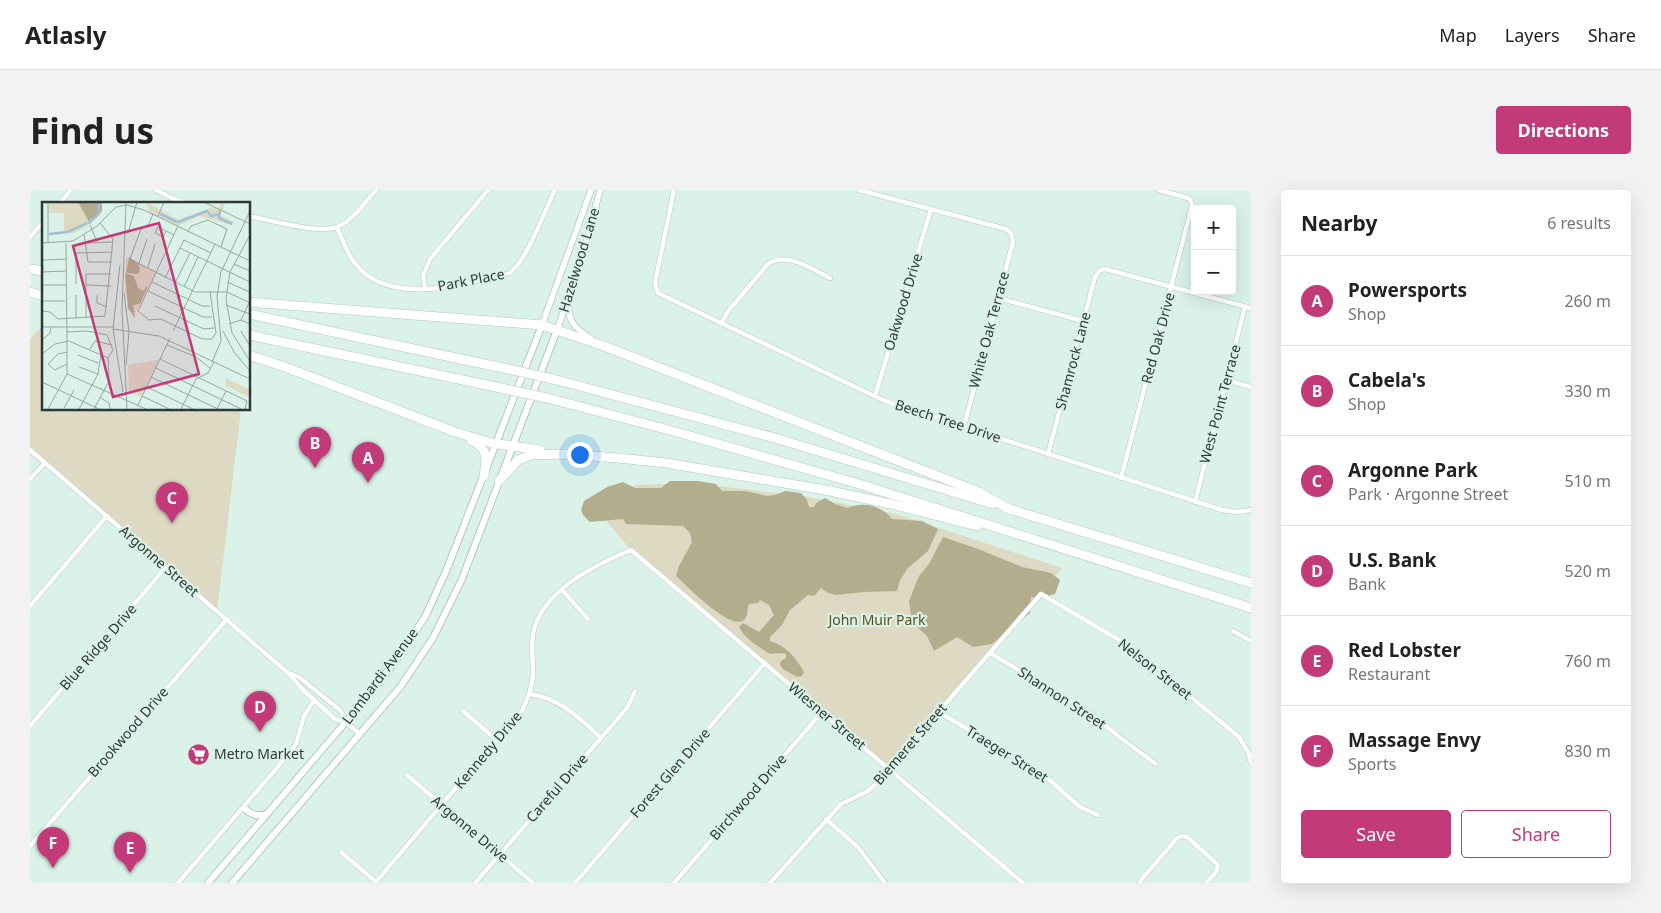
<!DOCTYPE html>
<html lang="en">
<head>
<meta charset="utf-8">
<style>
  body { margin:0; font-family:"Noto Sans",sans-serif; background:#f2f2f2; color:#222 }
  .controls { position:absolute; right:15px; top:15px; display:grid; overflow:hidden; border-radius:5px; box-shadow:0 5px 20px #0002 }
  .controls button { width:45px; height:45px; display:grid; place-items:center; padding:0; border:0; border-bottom:1px solid #e0e0e0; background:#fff; color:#222; font:25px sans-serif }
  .you { position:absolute; left:549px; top:264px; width:18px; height:18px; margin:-12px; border:4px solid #fff; border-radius:50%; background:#1a73e8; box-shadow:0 0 0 8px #1a73e833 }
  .badge { display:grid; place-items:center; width:32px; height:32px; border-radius:50%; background:#c23a77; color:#fff; font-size:16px; font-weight:700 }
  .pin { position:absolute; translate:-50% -41px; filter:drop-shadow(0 1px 2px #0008) }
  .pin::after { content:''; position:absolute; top:26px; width:18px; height:15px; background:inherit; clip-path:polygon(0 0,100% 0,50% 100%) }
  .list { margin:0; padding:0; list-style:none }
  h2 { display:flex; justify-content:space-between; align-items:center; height:65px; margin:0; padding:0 20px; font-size:21px }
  h2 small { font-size:16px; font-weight:400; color:#767676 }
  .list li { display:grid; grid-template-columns:32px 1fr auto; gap:15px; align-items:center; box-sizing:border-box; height:90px; padding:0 20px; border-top:1px solid #e0e0e0 }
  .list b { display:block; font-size:19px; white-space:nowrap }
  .list p { margin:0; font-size:16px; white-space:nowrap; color:#767676 }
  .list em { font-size:16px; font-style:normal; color:#767676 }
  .actions { display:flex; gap:10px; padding:15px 20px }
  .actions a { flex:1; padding:11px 0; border:1px solid #c23a77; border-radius:5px; text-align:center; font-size:18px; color:#c23a77 }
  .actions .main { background:#c23a77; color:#fff }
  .map { position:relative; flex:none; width:1221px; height:693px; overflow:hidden; border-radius:5px }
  header { display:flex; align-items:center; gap:30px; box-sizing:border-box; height:70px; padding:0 25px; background:#fff; border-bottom:1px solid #e0e0e0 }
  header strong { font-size:24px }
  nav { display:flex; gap:28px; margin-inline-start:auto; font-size:18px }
  .intro { display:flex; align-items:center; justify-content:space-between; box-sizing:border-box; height:120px; padding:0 30px }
  h1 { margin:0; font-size:35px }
  .button { padding:12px 22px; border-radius:5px; background:#c23a77; color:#fff; font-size:18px; font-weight:700 }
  main { display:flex; gap:30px; padding:0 30px }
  aside { flex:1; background:#fff; border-radius:5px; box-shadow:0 5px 20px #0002 }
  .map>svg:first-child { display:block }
  .green { fill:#ddd9c3 }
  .forest { fill:#b2ad8d }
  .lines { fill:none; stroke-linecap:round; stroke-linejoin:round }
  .minor-casing { stroke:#b2c9c0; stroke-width:5.5 }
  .tertiary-casing { stroke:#b2c9c0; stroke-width:7 }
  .secondary-casing { stroke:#b2c9c0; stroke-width:8 }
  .motorway-casing { stroke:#b2c9c0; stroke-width:10 }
  .minor { stroke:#fff; stroke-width:4.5 }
  .tertiary { stroke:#fff; stroke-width:5.5 }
  .secondary { stroke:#fff; stroke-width:6 }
  .motorway { stroke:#fff; stroke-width:9 }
  .motorway-bridge-casing { stroke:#b2c9c0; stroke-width:10; stroke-linecap:butt }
  .motorway-bridge { stroke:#fff; stroke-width:9 }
  .labels { text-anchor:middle; stroke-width:4.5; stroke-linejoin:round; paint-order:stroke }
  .street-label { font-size:14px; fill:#303935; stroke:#daf2e8 }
  .park-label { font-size:14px; fill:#5a511a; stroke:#daf2e8 }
  .poi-label { font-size:14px; fill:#303935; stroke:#daf2e8; text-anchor:start }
  .inset-river { fill:none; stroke:#a2c1d6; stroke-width:2.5 }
  .inset-road { fill:none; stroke:#96a8a0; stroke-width:1 }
  .view { fill:#c23a77; fill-opacity:0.15; stroke:#c23a77; stroke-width:2.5 }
  .inset-edge { fill:none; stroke:#303935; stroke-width:2.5 }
</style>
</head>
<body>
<header>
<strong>Atlasly</strong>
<nav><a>Map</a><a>Layers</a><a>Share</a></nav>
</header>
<div class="intro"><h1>Find us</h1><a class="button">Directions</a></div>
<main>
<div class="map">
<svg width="1221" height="693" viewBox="0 0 1221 693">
  <rect width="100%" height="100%" fill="#daf2e8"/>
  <g class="green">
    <path d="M14,134V219H211L187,421L0,256V149Z"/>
    <path d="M663,293L773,306L866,324L1032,378L859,579L601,360L560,312L607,295Z"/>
  </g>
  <g class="forest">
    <path d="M640,291H668L686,294L692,301H715L737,306L745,305L755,301L771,303L777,310L779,317H784L786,313L795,308L805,314L818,318C833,311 852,316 862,329L892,331L908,339L898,361L878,378L870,390L867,401L834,402L806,405L798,403L791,398L784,406L778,405L760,420L752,435L740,447V451C757,456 766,468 774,482L772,486L767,487L753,479L750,475L751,471L756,468V464L752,463L740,464C729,457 715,449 709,437L713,433L729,442L744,425L739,415L730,410L728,413L719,414C717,419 718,426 715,429C703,444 656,395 646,386L649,376L662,352L660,343L653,336L596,334L593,329L560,332L553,325L551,320L554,311L577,297L593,292L605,298H631Z"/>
    <path d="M913,347L948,359L992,377L1021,383L1030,390L1025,404L1010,408L1001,407L1000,423L962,454L943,457L927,447L904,461L897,446L882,432L879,411L889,386L899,374Z"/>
  </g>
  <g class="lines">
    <defs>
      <g id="minor">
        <path d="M126,0L144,9L159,14"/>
        <path d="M644,0L625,93L628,103L855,211L1192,320L1207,322L1221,320"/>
        <path d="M829,0L976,39L981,43L983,52L934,236"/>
        <path d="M29,14L41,0"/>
        <path d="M219,26C240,30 287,44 307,37C323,31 335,12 346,0"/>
        <path d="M307,37C312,49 316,61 324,72C350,108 404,101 441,92C451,90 475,87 482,81C498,67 515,20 525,0"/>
        <path d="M0,47L14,31"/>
        <path d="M395,98L393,86L400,69L458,0"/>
        <path d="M968,108L1053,131"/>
        <path d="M691,133L699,120L738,74C757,61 782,79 800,88"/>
        <path d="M1196,190L1221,197"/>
        <path d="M845,206L901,19"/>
        <path d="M0,260L258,483L273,500L305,529L315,532L330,544"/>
        <path d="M1018,264L1065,87L1070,80L1075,79L1221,118"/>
        <path d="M1091,288L1162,16L1161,10L1158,8L1129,0"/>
        <path d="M0,289L15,273"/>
        <path d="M1165,312L1215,117"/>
        <path d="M532,400L558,429"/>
        <path d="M0,416L77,326"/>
        <path d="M1203,441L1221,451"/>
        <path d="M960,463L1062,524L1088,546L1126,574"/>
        <path d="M259,483L269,487L311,521L315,532"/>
        <path d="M500,504C530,508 550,529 571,548"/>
        <path d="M433,521L468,551"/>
        <path d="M909,522L1015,586L1050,617L1068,625"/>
        <path d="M0,536L136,377"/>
        <path d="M377,585L503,693"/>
        <path d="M796,629L828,657L855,693"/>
        <path d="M0,656L197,429"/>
        <path d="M311,662L346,692"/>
        <path d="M148,693L257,566L266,554L274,526L284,510"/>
        <path d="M345,693L493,519C498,507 503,495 503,482C503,469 501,457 503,444C511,401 565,375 601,360L993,693"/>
        <path d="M445,693L597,518L605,501"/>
        <path d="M545,693L735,473"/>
        <path d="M644,693L792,522"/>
        <path d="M740,693L811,614L838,601L846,594L1011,404L1101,457L1209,547L1218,562L1221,573"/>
        <path d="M1110,693L1111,690L1147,648L1152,646L1157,647L1185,672L1188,675L1186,682L1176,693"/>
      </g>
      <g id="tertiary">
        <path d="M539,115C537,134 550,141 563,150"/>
        <path d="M512,135L561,0"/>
        <path d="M527,140L550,75L570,0"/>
      </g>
      <g id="secondary">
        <path d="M214,618C222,625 227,627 237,624"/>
        <path d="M178,693L343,500L369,466L395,427L417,379L512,135"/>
        <path d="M202,693L371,496L403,448L432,389L527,140"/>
      </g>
      <g id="motorway">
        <path d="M0,79L14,81"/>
        <path d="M0,102L14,106"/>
        <path d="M219,112L512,135L574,156L869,271L949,302L981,320"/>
        <path d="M219,124L478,179"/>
        <path d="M219,145L471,198"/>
        <path d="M219,165L255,177L425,242L462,253L510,260"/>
        <path d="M523,189L745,248L963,314"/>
        <path d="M517,208L639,240L826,293L1221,418"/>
        <path d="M441,250C459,259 457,268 454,286"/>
        <path d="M469,291L488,270L501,265L535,264L588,268L636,273L795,300L861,314L947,336"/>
        <path d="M976,318L1221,393"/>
      </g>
    </defs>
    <use href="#minor" class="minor-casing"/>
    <use href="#tertiary" class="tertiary-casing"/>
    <use href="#secondary" class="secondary-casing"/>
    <use href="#motorway" class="motorway-casing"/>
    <use href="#minor" class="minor"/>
    <use href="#tertiary" class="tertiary"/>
    <use href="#secondary" class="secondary"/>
    <use href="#motorway" class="motorway"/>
    <defs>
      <g id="motorway-bridge">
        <path d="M478,179L523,189"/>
        <path d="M471,198L517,208"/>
      </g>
    </defs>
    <use href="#motorway-bridge" class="motorway-bridge-casing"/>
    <use href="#motorway-bridge" class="motorway-bridge"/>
  </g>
  <defs>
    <symbol id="supermarket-disc" viewBox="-11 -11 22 22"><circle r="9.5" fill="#c23a77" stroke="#daf2e8"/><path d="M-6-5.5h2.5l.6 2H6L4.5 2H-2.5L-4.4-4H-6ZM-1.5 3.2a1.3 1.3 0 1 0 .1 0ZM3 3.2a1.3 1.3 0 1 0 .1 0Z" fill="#fff"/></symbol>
  </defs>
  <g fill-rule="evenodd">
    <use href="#supermarket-disc" x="156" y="552" width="25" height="25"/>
  </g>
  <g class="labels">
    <g class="street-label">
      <text transform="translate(549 70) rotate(-73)" y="5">Hazelwood Lane</text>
      <text transform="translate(441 90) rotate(-11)" y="5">Park Place</text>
      <text transform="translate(873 112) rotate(-73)" y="5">Oakwood Drive</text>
      <text transform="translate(959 140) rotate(-75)" y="5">White Oak Terrace</text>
      <text transform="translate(1128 148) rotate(-75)" y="5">Red Oak Drive</text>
      <text transform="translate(1043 171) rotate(-75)" y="5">Shamrock Lane</text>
      <text transform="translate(1190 214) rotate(-75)" y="5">West Point Terrace</text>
      <text transform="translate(918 231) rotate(18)" y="5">Beech Tree Drive</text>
      <text transform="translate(129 371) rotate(41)" y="5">Argonne Street</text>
      <text transform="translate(68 457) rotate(-49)" y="5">Blue Ridge Drive</text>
      <text transform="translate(1125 479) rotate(38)" y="5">Nelson Street</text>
      <text transform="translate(350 486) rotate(-53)" y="5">Lombardi Avenue</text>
      <text transform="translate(1032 508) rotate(33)" y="5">Shannon Street</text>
      <text transform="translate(797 526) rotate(40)" y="5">Wiesner Street</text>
      <text transform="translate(98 542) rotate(-49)" y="5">Brookwood Drive</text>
      <text transform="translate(880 554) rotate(-49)" y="5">Biemeret Street</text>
      <text transform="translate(458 560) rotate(-50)" y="5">Kennedy Drive</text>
      <text transform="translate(977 564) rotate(32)" y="5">Traeger Street</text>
      <text transform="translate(640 583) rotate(-49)" y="5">Forest Glen Drive</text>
      <text transform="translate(527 598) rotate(-49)" y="5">Careful Drive</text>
      <text transform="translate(718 607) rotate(-49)" y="5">Birchwood Drive</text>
      <text transform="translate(440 639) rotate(40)" y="5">Argonne Drive</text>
    </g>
    <g class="park-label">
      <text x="847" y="435">John Muir Park</text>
    </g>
    <g class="poi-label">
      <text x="184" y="569">Metro Market</text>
    </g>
  </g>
  <g transform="translate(12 12)">
    <rect width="208" height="208" fill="#daf2e8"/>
    <path d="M7,0H36L48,22L32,31H22V11H7ZM104,0L136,18L171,5L176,7L180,0H184L178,13L192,20L190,23L157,14L136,24L107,10ZM84,55L115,70L91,116L83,89ZM117,158L99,195L87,189L86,163ZM183,176L207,187V195L184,184Z" fill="#ddd9c3"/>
    <path d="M36,0H60V9L48,22ZM87,55L96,61L98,68L96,72L84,71ZM83,71L92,74L96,86L102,89L104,85L106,84L98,102L91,103L93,116L86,106Z" fill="#b2ad8d"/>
    <path class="inset-river" d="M178,9L177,16L190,22M118,12L135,20M136,20L165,9L169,14L177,12M46,21L57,12V1L61,0M7,32L26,30L45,21"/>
    <path class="inset-road" d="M84,0L80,108L85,207M162,0L208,22M111,12L107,22L99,27L88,57L153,90H185L208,101M116,14L122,0M48,23L55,40M136,24L96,109L107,118L119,117L160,137H170L174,131L168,90M124,29L121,35L113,31L116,25L132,33M146,29L149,24L166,18L185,27L179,45M86,31L95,0M42,32L46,60H70M208,33L188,70L184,97L190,131L208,159M0,41L31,39L55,24L74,5L85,3L102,8L208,59M6,41V0M24,41L25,139M45,41L71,40M138,46L208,80M0,53L1,69M1,58L24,57M97,61L105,37M192,62L208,69M78,63L71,127L81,190M106,65L113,42M0,70L24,69M123,76L142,38L169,51M110,80L160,104H168M185,80L208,90M133,81L148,51M34,82V51L71,50M0,83H24M44,83L69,84M142,85L156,55M106,89L161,115H170M82,91L87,130L84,163M55,93V101L65,105M0,99H23M184,103L208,112M113,104L162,127L172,126M0,109L8,110L16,117L63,114L71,37L58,21M34,116V93M44,116V72H69M199,118L207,101M187,122L199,118L208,122M0,125H71M71,127L117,134L208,177M131,129L173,42M181,129L192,150L208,169M199,129L208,144M24,130L45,129L65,133L71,148L66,156M0,138L8,131L9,125M125,143L154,155L168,166M48,147L53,139L70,143M25,150L16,152L6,162L13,168L25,162M0,152L13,142L27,139L66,156M36,153L56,161M118,157L205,199L203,207M170,160L179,139L175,94L179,70L208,9M37,165L56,172M114,166L199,207M25,172L104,207M109,175L176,207M0,180L57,207M105,185L151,207M100,194L127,207M59,196L67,201L68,207M96,203L128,136M22,206L32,188M6,207L25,172V139M37,207L56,172L59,152M52,207L67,179L66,156M139,207L154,177L166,171L172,160M175,207L184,189"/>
    <path class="view" d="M117,21L157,172L71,195L31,44Z"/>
    <rect width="208" height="208" class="inset-edge"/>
  </g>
</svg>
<div class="controls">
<button>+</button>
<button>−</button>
</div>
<div class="you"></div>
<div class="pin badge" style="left:338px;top:293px">A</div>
<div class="pin badge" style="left:285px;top:278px">B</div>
<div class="pin badge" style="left:142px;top:333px">C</div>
<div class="pin badge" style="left:230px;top:542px">D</div>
<div class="pin badge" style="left:100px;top:683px">E</div>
<div class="pin badge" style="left:23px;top:678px">F</div>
</div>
<aside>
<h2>Nearby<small>6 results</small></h2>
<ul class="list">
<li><span class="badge">A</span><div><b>Powersports</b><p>Shop</p></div><em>260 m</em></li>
<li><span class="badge">B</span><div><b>Cabela's</b><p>Shop</p></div><em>330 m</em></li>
<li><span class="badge">C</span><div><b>Argonne Park</b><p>Park · Argonne Street</p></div><em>510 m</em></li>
<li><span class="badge">D</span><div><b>U.S. Bank</b><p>Bank</p></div><em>520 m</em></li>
<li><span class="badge">E</span><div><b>Red Lobster</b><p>Restaurant</p></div><em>760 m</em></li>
<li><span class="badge">F</span><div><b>Massage Envy</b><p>Sports</p></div><em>830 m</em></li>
</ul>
<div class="actions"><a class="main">Save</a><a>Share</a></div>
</aside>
</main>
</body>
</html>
